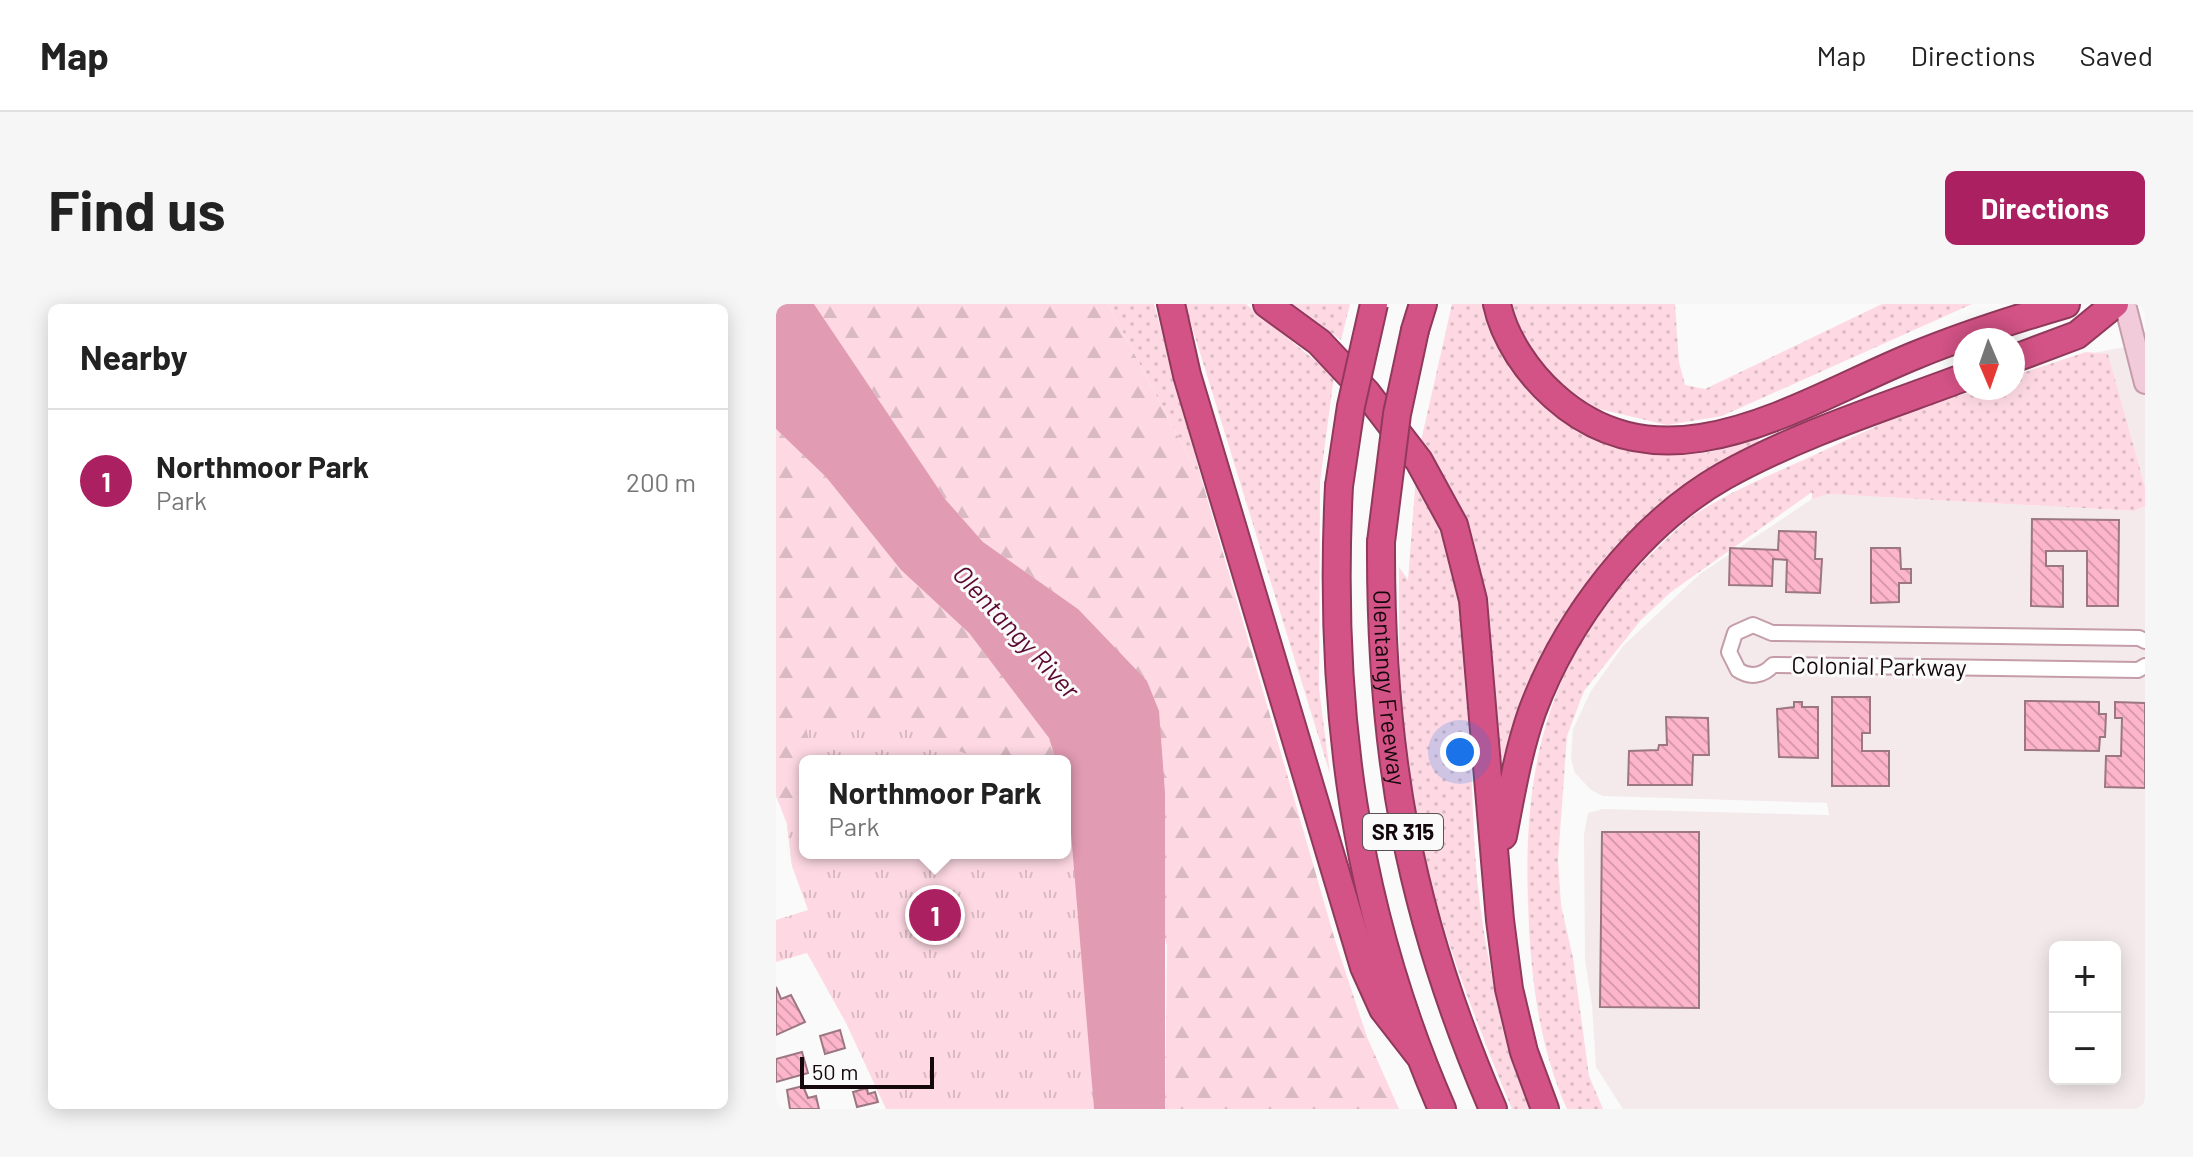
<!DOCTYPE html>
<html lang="en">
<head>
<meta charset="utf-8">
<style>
  body { margin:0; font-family:Barlow,sans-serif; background:#f6f6f6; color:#222 }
  .controls { position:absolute; right:24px; bottom:24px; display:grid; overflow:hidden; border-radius:12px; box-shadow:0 4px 20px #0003 }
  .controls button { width:72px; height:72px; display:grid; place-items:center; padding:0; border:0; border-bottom:2px solid #e0e0e0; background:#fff; color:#222; font:40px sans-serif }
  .compass { position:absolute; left:1177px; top:24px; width:72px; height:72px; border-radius:50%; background:#fff; box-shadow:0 4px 20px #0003; rotate:178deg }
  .scale { position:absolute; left:24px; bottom:20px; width:134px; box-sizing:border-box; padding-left:8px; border:4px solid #14080c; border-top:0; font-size:22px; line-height:28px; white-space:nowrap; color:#14080c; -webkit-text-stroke:6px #fafafa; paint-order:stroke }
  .you { position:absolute; left:684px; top:448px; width:28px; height:28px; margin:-20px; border:6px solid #fff; border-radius:50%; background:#1a73e8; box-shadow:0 0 0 12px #1a73e833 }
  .badge { display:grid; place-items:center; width:52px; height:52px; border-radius:50%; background:#ab2061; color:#fff; font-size:26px; font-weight:700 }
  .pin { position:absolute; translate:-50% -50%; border:4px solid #fff; box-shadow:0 2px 8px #0006 }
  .popup { position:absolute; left:23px; top:451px; width:272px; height:104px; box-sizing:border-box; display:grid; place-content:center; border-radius:12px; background:#fff; filter:drop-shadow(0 2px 6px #0005); font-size:26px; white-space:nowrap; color:#767676 }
  .popup b { font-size:30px; color:#222 }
  .popup::after { content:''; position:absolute; left:50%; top:100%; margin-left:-16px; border:16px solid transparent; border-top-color:#fff }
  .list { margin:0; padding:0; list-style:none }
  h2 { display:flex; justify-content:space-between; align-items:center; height:104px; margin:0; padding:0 32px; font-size:34px }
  h2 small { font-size:26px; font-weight:400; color:#767676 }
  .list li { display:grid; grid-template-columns:52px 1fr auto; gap:24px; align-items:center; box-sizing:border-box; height:144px; padding:0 32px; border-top:2px solid #e0e0e0 }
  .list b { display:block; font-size:30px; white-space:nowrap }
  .list p { margin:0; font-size:26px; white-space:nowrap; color:#767676 }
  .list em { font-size:26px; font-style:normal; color:#767676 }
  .map { position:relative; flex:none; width:1369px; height:805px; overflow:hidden; border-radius:12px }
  header { display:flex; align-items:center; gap:48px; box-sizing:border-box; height:112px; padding:0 40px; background:#fff; border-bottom:2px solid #e0e0e0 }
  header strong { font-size:38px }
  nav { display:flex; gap:44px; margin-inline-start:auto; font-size:28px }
  .intro { display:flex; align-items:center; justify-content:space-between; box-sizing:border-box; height:192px; padding:0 48px }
  h1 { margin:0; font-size:56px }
  .button { padding:20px 36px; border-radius:12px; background:#ab2061; color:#fff; font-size:28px; font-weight:700 }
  main { display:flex; gap:48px; padding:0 48px }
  aside { flex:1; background:#fff; border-radius:12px; box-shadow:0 4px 20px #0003 }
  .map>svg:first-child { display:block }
  .built { fill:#f4eaec; fill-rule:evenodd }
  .grass { fill:url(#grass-dots) }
  .forest { fill:url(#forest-firs) }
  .park { fill:url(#park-tufts) }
  .water { fill:#e19bb2 }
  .building { fill:url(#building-back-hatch); stroke:#9b7782; stroke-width:2 }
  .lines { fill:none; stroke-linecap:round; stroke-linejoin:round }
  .minor-casing { stroke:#c49da9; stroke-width:18 }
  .secondary-casing { stroke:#c49da9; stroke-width:24 }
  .motorway-casing { stroke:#91395b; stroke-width:30 }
  .minor { stroke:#fff; stroke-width:14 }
  .secondary { stroke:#f2cbdb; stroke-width:20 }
  .motorway { stroke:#d45386; stroke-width:26 }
  .motorway-bridge-casing { stroke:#91395b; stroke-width:30; stroke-linecap:butt }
  .motorway-bridge { stroke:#d45386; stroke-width:26 }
  .labels { text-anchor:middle; stroke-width:6; stroke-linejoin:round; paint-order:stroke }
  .shield { fill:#fafafa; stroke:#595153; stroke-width:2 }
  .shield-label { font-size:22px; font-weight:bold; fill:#14080c }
  .street-label { font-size:24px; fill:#14080c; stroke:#fafafa }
  .water-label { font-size:26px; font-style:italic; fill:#5c0931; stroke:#fafafa }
</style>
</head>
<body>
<header>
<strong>Map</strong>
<nav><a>Map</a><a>Directions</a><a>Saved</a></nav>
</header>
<div class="intro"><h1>Find us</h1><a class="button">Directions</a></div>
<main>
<aside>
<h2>Nearby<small></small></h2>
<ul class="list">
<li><span class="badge">1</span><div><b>Northmoor Park</b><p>Park</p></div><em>200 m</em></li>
</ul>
</aside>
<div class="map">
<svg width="1369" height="805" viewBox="0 0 1369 805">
  <defs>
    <pattern id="grass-dots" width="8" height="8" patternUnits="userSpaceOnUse" patternTransform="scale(2)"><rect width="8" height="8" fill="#fed9e4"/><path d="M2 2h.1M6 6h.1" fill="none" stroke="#d9b9c2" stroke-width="1.8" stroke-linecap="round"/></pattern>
    <pattern id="forest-firs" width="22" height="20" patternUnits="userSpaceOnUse" patternTransform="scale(2)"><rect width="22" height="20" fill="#fed9e4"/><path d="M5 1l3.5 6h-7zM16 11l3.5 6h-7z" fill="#d9b9c2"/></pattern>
    <pattern id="park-tufts" width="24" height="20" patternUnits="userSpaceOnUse" patternTransform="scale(2)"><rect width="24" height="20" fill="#fed9e4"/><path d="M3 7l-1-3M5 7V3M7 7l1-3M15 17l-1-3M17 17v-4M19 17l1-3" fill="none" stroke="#d9b9c2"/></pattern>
    <pattern id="building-back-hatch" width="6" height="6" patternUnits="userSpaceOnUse" patternTransform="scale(2)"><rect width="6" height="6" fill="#fdb5cb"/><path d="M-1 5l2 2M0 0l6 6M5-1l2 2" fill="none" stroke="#d89aad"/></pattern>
  </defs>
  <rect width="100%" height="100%" fill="#fafafa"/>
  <g class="built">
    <path d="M1369,39V183L1332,51L1318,49Z"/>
    <path d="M1052,190L1359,207L1369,202V805H847L820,763L816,701L809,656L808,531L812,509L827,505L1053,511L1051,499L827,492L815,486L799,469L795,455L797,425L815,387L847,342L924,270L1036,195ZM1279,643H1339V775H1279Z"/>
  </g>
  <g class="grass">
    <path d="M332,0H378L427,180Z"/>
    <path d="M409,0H470L558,72L544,178L543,385L554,470Z"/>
    <path d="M517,0H574L565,36Z"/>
    <path d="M676,0H708C731,102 829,157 928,149C945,147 964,137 981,131L984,142C970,149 953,154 939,162C878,200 792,290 764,356C747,396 736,438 727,480L720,481C716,408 720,331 701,260C690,215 667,177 645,137Z"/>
    <path d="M734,0H899L903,58L909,81L929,85L1106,0H1196L946,112L891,121L819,104L790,83L767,61L745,28Z"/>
    <path d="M1310,48L1332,50L1369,183V202L1359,207L1052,190L1036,195V188L895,288L865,316L808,387L791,432L782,556L785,601L797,654L813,772L827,805H791C762,741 754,667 752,598C747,463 772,354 870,255C888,238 908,216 929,204C967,181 1009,165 1049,146C1109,119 1171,84 1237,84V72Z"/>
    <path d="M640,172C703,286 691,407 698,532C702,623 723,720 753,805H736C697,711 661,617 640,518C622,435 623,347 623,263L632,276Z"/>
  </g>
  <g class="forest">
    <path d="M38,0H332L427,180L559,636L591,733L623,805H389L391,642L302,305L207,238L170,196Z"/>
    <path d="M0,125L50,173L125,266L193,329L273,434L280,457H29V549L16,562L11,520L0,492Z"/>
  </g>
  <g class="park">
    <path d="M121,422L208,457H37L30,423Z"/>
    <path d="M289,490L296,515L318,805H110L70,719L31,649L0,658V616L32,606L16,562L11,520H29V549H289Z"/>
  </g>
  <path class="water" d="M0,0H38L170,196L207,238L302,305L371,377L383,407L389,489V805H318L289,457H280L273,434L193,329L125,266L50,173L0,125Z"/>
  <g class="building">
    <path d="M1256,215L1343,216L1342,302H1311V247H1270V262H1287V303L1255,302Z"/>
    <path d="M1003,227L1040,228L1039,255H1046L1044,289L1010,288L1011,256L997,255L996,282L953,281L954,244L1002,246Z"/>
    <path d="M1095,244H1124L1125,265H1135V279H1123V298L1095,299Z"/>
    <path d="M1056,393H1094V429H1086V447H1113V482H1056Z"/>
    <path d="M1249,397L1323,398V410H1330L1329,433H1324L1323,447L1249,446Z"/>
    <path d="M1018,398H1026V403H1042V454L1003,453L1001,405L1018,403Z"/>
    <path d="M1339,398L1369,399V484L1329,483L1330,452H1345L1346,414H1339Z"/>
    <path d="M890,413L932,414L933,451H917L916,481H852L853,447L882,446L883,441H891Z"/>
    <path d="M826,528H923V704L824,703Z"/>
    <path d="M0,683L5,695L15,691L29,718L0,731Z"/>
    <path d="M64,726L69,744L49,750L44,732Z"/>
    <path d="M26,748L32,769L0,778V755Z"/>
    <path d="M27,782L32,794L40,792L43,805H14L11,786Z"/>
    <path d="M91,784L92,790L99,788L102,798L81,803L77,788Z"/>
  </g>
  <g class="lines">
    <defs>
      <path id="minor" d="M1369,337L1363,334L996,329L977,321L959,329L953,348L962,366C974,374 987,372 997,361L1362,366L1369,362"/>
      <path id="secondary" d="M1349,0L1369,79"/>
      <g id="motorway">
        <path d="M395,0L411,71L588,663L607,705L642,750"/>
        <path d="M491,0L543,38L590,88L643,157L678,221L697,296L724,616L733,685L748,748L769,805"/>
        <path d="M721,0C728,34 752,69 778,92C890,193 1026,97 1140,51C1189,31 1239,15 1290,0"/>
        <path d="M639,26L647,0"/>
        <path d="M1237,55L1301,31L1339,0"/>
        <path d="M563,182C552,401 578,603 666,805"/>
        <path id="s1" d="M605,238C604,450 633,610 717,805"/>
        <path d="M727,532C735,490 742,448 756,408C790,316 862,221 948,172C1023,130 1109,103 1189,73"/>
      </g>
    </defs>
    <use href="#minor" class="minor-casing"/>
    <use href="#secondary" class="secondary-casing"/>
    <use href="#motorway" class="motorway-casing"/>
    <use href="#minor" class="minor"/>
    <use href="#secondary" class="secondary"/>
    <use href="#motorway" class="motorway"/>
    <defs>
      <g id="motorway-bridge">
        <path d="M563,182L575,102L598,0"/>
        <path d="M605,238L621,110L639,26"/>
      </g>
    </defs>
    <use href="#motorway-bridge" class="motorway-bridge-casing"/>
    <use href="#motorway-bridge" class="motorway-bridge"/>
  </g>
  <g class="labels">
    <rect class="shield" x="587" y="510" width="80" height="36" rx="6"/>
    <g class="shield-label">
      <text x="627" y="536">SR 315</text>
    </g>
    <g class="street-label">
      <text transform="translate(1103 363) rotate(1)" y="8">Colonial Parkway</text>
      <text dy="8" stroke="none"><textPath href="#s1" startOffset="146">Olentangy Freeway</textPath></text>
    </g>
    <g class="water-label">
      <text transform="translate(240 328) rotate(47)" y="9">Olentangy River</text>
    </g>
  </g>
</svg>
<div class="controls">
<button>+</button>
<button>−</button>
</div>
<svg class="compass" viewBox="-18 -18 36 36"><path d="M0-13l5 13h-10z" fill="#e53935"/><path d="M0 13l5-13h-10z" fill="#767676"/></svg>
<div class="scale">50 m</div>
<div class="you"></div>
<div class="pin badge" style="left:159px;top:611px">1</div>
<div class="popup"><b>Northmoor Park</b>Park</div>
</div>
</main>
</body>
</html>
